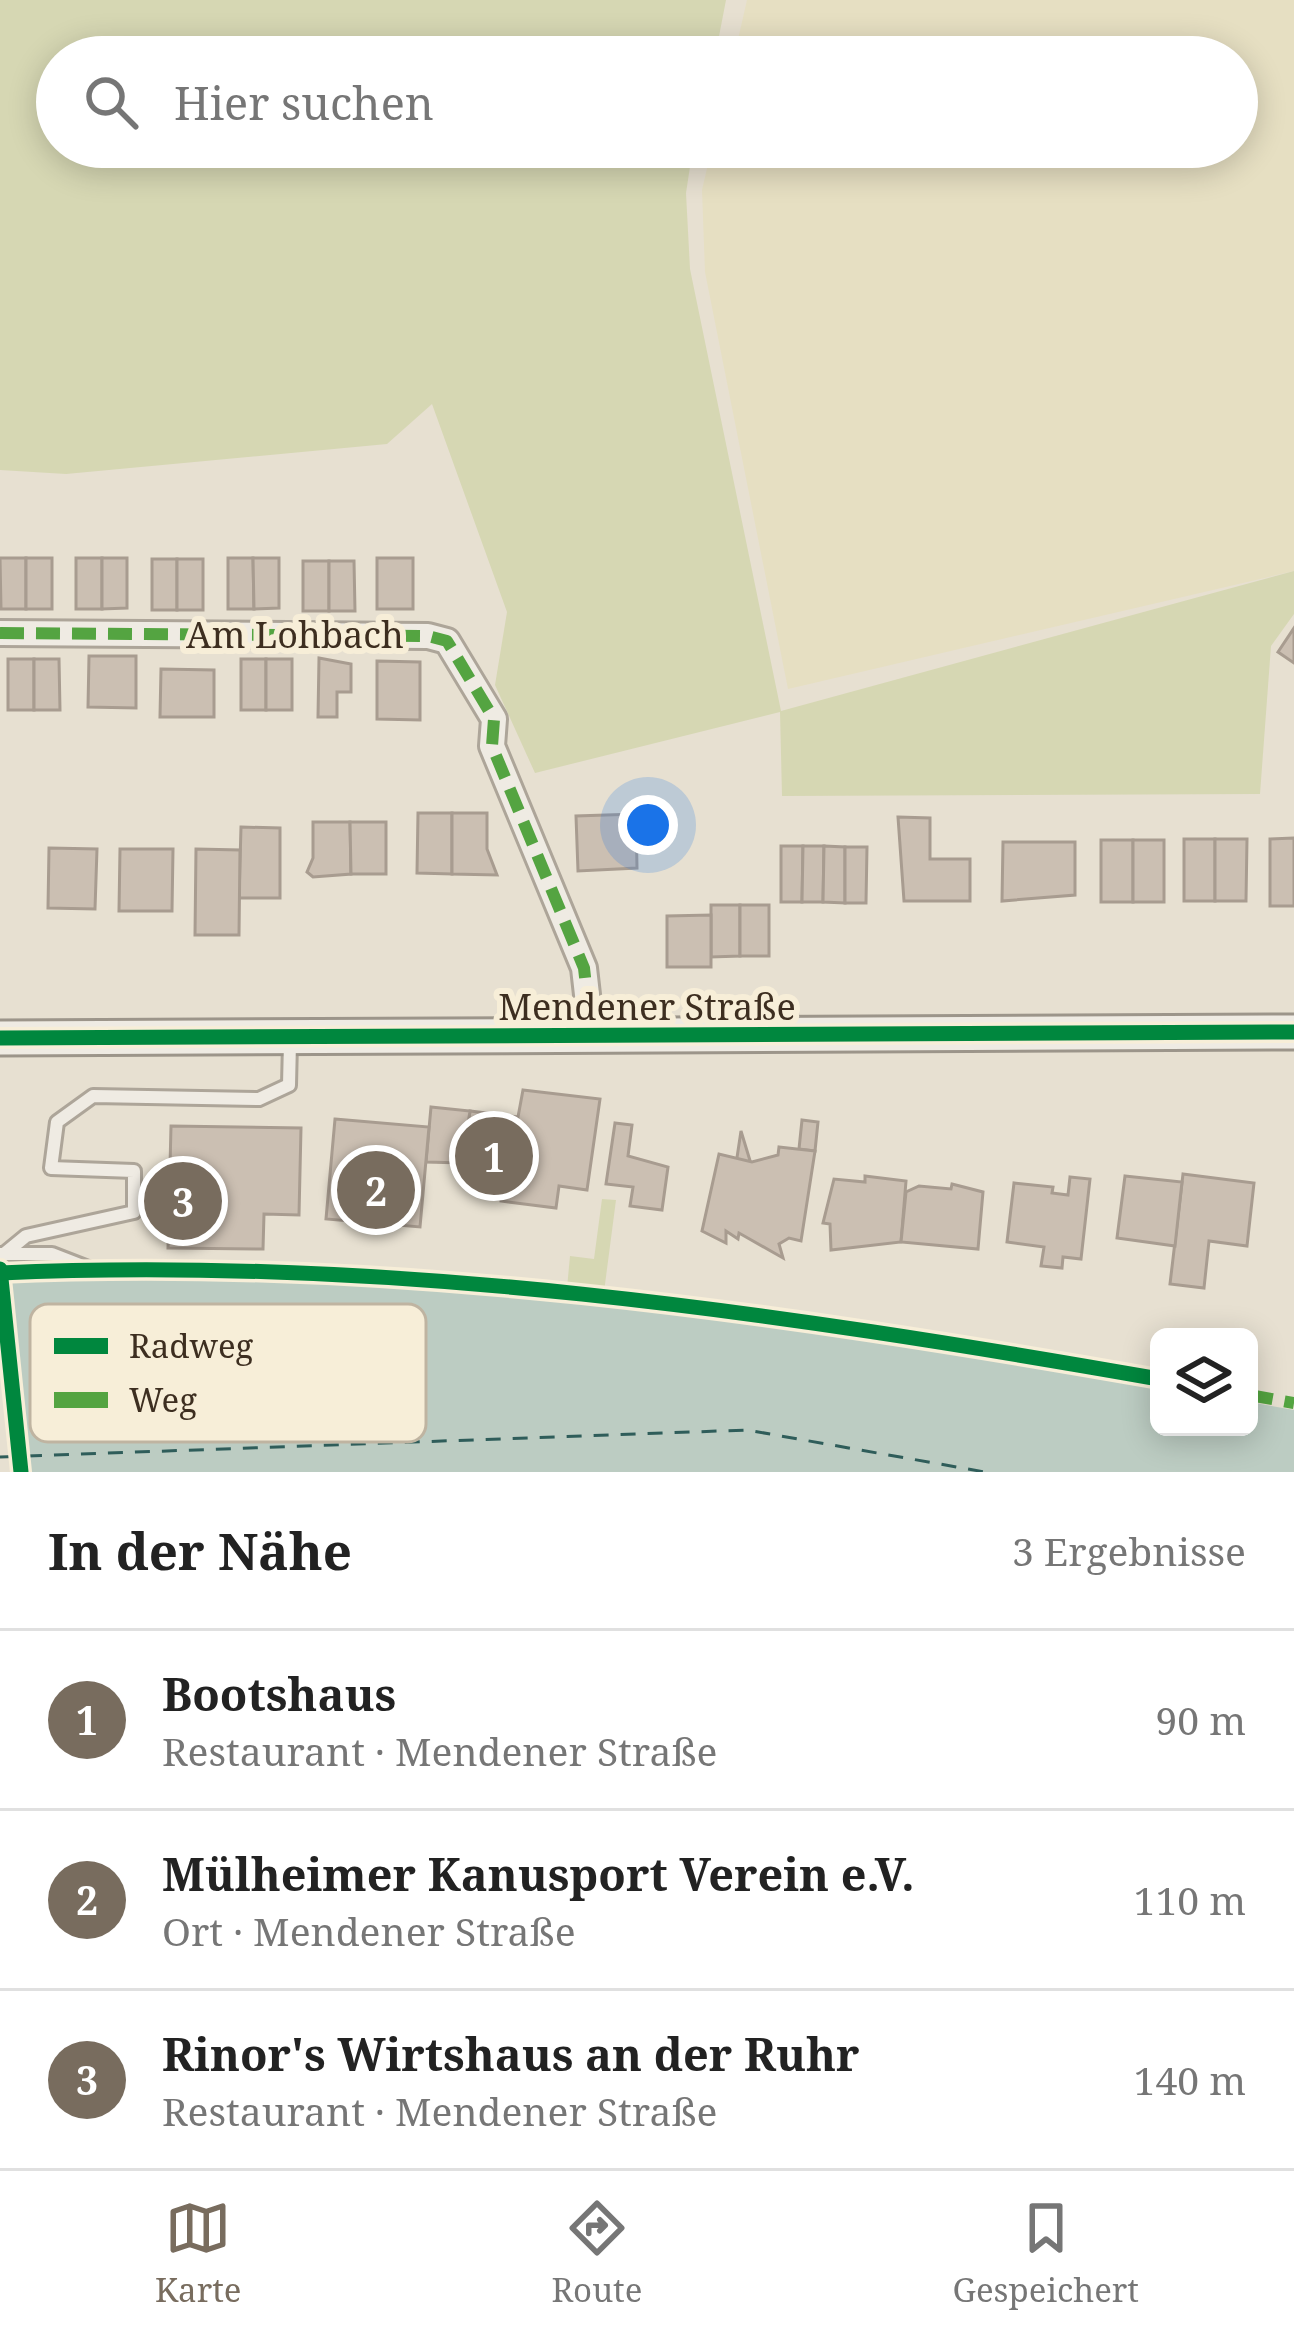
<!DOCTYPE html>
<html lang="de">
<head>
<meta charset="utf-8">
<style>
  body { margin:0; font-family:"Noto Serif",serif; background:#f2f2f2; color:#222 }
  .controls { position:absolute; right:36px; bottom:36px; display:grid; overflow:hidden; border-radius:18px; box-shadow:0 6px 30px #0003 }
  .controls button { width:108px; height:108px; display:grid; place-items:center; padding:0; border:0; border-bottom:3px solid #e0e0e0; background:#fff; color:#222; font:60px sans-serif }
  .you { position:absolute; left:648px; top:825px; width:42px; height:42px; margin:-30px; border:9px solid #fff; border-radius:50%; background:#1a73e8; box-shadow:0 0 0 18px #1a73e833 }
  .badge { display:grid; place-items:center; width:78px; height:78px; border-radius:50%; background:#786c5e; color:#fff; font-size:39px; font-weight:700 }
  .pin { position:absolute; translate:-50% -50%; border:6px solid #fff; box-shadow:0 3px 12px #0006 }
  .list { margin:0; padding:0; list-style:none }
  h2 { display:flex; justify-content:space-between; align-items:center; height:156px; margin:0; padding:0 48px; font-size:51px }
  h2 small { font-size:39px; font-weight:400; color:#767676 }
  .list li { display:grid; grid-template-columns:78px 1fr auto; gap:36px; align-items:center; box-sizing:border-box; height:180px; padding:0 48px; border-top:3px solid #e0e0e0 }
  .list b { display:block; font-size:45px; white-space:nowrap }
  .list p { margin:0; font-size:39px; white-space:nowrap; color:#767676 }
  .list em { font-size:39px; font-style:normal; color:#767676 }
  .icon { flex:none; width:66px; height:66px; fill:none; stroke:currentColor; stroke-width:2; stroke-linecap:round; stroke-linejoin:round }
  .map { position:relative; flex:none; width:1294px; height:1472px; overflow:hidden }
  .search { position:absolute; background:#fff; box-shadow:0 6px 30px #0003; left:36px; right:36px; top:36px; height:132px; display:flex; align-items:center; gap:30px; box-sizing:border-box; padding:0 42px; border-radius:66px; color:#767676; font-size:45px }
  .sheet { height:696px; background:#fff }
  nav { display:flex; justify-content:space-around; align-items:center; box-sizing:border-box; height:168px; border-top:3px solid #e0e0e0; background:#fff; font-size:33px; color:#767676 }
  nav a { display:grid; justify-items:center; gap:6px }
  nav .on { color:#786c5e }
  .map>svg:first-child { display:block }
  .farmland { fill:#e6dfc2 }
  .green { fill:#d6d7b3 }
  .water { fill:#bcccc2 }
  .pier { fill:#e7e0d1 }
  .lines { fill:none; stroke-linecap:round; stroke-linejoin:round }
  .ferry { stroke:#2f5d5a; stroke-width:3; stroke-dasharray:15 12; stroke-linecap:butt }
  .building { fill:#cbbfb2; stroke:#a89c90; stroke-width:3 }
  .lane-casing { stroke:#ada599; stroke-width:18 }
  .street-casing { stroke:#ada599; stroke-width:30 }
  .secondary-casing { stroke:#9c958a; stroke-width:39 }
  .lane { stroke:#efebe3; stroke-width:12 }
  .street { stroke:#efebe3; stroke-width:24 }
  .secondary { stroke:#efebe3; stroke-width:33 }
  .quiet { stroke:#54a441; stroke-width:12; stroke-dasharray:24 12; stroke-linecap:butt }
  .cycleway-casing { stroke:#f7eed8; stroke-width:22 }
  .cycleway { stroke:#00873e; stroke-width:15 }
  .labels { text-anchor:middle; stroke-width:12; stroke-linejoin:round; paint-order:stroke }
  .street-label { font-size:36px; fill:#3d2e20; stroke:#f7eed8 }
  .key { fill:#f7eed8; stroke:#bfb4a1; stroke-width:3 }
  .key-label { font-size:33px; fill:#3d2e20 }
</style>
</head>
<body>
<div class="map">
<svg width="1294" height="1472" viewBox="0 0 1294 1472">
  <rect width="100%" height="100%" fill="#e7e0d1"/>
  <path class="farmland" d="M747,0H1294V571L788,689L705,272L702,190L712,147H1237V57H734Z"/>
  <g class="green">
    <path d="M0,0H726L715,57H57V147H693L686,193L690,269L781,711L1294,571V614L1271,646L1260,794L782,796L780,712L535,773L495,685L507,612L432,404L387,444L66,474L0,470Z"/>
    <path d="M602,1199L616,1200L604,1292L567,1288L570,1256L594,1259Z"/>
  </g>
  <path class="water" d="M0,1278C226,1275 457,1284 682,1313C842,1333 1000,1361 1159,1387V1427H1249V1402L1294,1410V1472H0Z"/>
  <path class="pier" d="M0,1272H6L27,1472H0Z"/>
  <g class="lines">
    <path class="ferry" d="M0,1457L747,1430L985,1472"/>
  </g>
  <g class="building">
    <path d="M0,558H26V609H1Z"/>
    <rect x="26" y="558" width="26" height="51"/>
    <rect x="76" y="558" width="26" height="51"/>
    <path d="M102,558H127V608L102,609Z"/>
    <path d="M228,558H253L254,609H228Z"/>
    <path d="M253,558H279V608L254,609Z"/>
    <rect x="377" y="558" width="36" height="51"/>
    <rect x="152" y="559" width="25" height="51"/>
    <rect x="177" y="559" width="26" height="51"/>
    <rect x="303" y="561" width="26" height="50"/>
    <path d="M329,561H354L355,611H329Z"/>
    <path d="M1294,628V663L1278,652Z"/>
    <path d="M89,656H136V708L88,707Z"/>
    <path d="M319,658L351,664V692H337V717H318Z"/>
    <rect x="8" y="659" width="26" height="51"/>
    <path d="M34,659H59L60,710H34Z"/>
    <rect x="241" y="659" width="25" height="51"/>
    <rect x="266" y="659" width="26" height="51"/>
    <path d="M377,661L420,662V720L377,719Z"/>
    <path d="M161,669L214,670V717H160Z"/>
    <path d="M418,813H452V874L417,873Z"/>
    <path d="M452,813H487V849L497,875L452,874Z"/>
    <path d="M636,814L637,868L578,871L576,816Z"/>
    <path d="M898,817L930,818V859H970V901H904Z"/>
    <path d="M313,822H350L351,874L313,877L307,872L313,858Z"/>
    <path d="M350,822H386V874H351Z"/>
    <path d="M241,827L280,828V898H239Z"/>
    <path d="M1294,838V906H1270V839Z"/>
    <rect x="1184" y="839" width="31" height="62"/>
    <path d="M1215,839H1247L1246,901H1215Z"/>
    <rect x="1101" y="840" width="32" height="62"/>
    <rect x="1133" y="840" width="31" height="62"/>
    <path d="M1003,842H1075V895L1002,901Z"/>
    <path d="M781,846H803L802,902H781Z"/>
    <path d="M803,846H824L823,902H802Z"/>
    <path d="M824,846L845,847V903L823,902Z"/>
    <path d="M845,847H867L866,903H845Z"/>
    <path d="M49,848L97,849L95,909L48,908Z"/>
    <path d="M120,849H173L172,911H119Z"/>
    <path d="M196,849L240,850L239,935H195Z"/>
    <path d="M711,905H740V956L711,957Z"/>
    <rect x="740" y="905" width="29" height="51"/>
    <path d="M711,915V967H667V916Z"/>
    <path d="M523,1090L600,1099L587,1190L559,1186L556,1208L501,1201L502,1188L460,1182L470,1111L518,1117Z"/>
    <path d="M431,1107L470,1111L462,1163L426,1162Z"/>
    <path d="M335,1119L429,1127L420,1227L326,1219Z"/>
    <path d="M802,1120L818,1122L815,1151L799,1149Z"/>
    <path d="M615,1123L632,1125L628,1156L668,1167L662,1210L630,1206L633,1187L606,1184Z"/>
    <path d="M171,1126L301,1128L299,1215L264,1214L263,1249L168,1248Z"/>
    <path d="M741,1131L755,1177L733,1184Z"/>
    <path d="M779,1147L815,1151L801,1241L789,1238L779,1244L783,1258L739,1233L738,1239L726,1231V1243L702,1231L719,1154L752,1162L778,1155Z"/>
    <path d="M1183,1174L1254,1183L1247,1246L1209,1241L1204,1288L1170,1284Z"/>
    <path d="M865,1176L906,1181L901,1242L831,1250L830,1224L823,1223L834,1179L865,1182Z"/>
    <path d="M1125,1176L1182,1182L1175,1246L1117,1238Z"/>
    <path d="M1070,1177L1090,1179L1081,1259L1063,1257L1062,1268L1041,1266L1044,1247L1007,1242L1014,1183L1053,1187L1052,1193L1068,1195Z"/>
    <path d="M952,1184L983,1192L978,1249L901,1242L906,1192L919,1186L951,1189Z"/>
  </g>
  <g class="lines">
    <defs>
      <g id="lane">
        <path d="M1,1254H52L88,1268"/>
        <path d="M4,1254L26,1236L134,1212V1171L51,1168L57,1122L93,1096L259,1099L289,1085L290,1042"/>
      </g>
      <path id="street" d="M0,633L428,636L447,641L494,719L492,746L584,968L592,1039"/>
      <path id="secondary" d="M0,1038L1294,1032"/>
    </defs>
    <use href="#lane" class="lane-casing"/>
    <use href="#street" class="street-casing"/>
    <use href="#secondary" class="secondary-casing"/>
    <use href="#lane" class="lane"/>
    <use href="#street" class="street"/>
    <use href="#secondary" class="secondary"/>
    <g class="quiet">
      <path d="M0,633L428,636L447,641L494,719L492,746L584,968L592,1039"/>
      <path d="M1249,1395L1294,1403"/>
    </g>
    <defs>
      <g id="cycleway">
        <path d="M0,1038L1294,1032"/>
        <path d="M0,1269L21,1472"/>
        <path d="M0,1273C389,1255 777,1312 1159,1379"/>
      </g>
    </defs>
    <use href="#cycleway" class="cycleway-casing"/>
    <use href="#cycleway" class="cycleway"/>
  </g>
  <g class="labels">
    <g class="street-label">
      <text x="295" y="648">Am Lohbach</text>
      <text x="647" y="1020">Mendener Straße</text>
    </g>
  </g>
  <rect x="30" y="1304" width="396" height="138" rx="18" class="key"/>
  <rect x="54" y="1338" width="54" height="16" fill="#00873e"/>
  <rect x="54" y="1392" width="54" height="16" fill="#54a441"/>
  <g class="key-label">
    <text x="129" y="1358">Radweg</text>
    <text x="129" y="1412">Weg</text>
  </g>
</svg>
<div class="controls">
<button><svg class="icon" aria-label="layers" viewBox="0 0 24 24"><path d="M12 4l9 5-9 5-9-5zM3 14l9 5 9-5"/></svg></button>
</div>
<div class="you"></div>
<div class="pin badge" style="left:494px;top:1156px">1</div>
<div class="pin badge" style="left:376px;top:1190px">2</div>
<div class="pin badge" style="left:183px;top:1201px">3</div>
<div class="search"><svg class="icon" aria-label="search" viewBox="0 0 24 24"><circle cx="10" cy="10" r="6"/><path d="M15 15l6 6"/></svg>Hier suchen</div>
</div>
<section class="sheet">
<h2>In der Nähe<small>3 Ergebnisse</small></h2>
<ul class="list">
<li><span class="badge">1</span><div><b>Bootshaus</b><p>Restaurant · Mendener Straße</p></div><em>90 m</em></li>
<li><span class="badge">2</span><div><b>Mülheimer Kanusport Verein e.V.</b><p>Ort · Mendener Straße</p></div><em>110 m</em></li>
<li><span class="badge">3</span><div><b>Rinor's Wirtshaus an der Ruhr</b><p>Restaurant · Mendener Straße</p></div><em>140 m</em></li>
</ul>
</section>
<nav>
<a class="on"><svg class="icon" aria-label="map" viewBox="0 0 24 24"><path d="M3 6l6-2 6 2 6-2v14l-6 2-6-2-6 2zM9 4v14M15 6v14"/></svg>Karte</a>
<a><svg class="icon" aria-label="directions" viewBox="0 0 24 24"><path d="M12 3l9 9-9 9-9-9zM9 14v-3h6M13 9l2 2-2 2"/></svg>Route</a>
<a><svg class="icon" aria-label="saved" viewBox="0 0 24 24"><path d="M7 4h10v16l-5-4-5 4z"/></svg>Gespeichert</a>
</nav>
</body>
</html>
